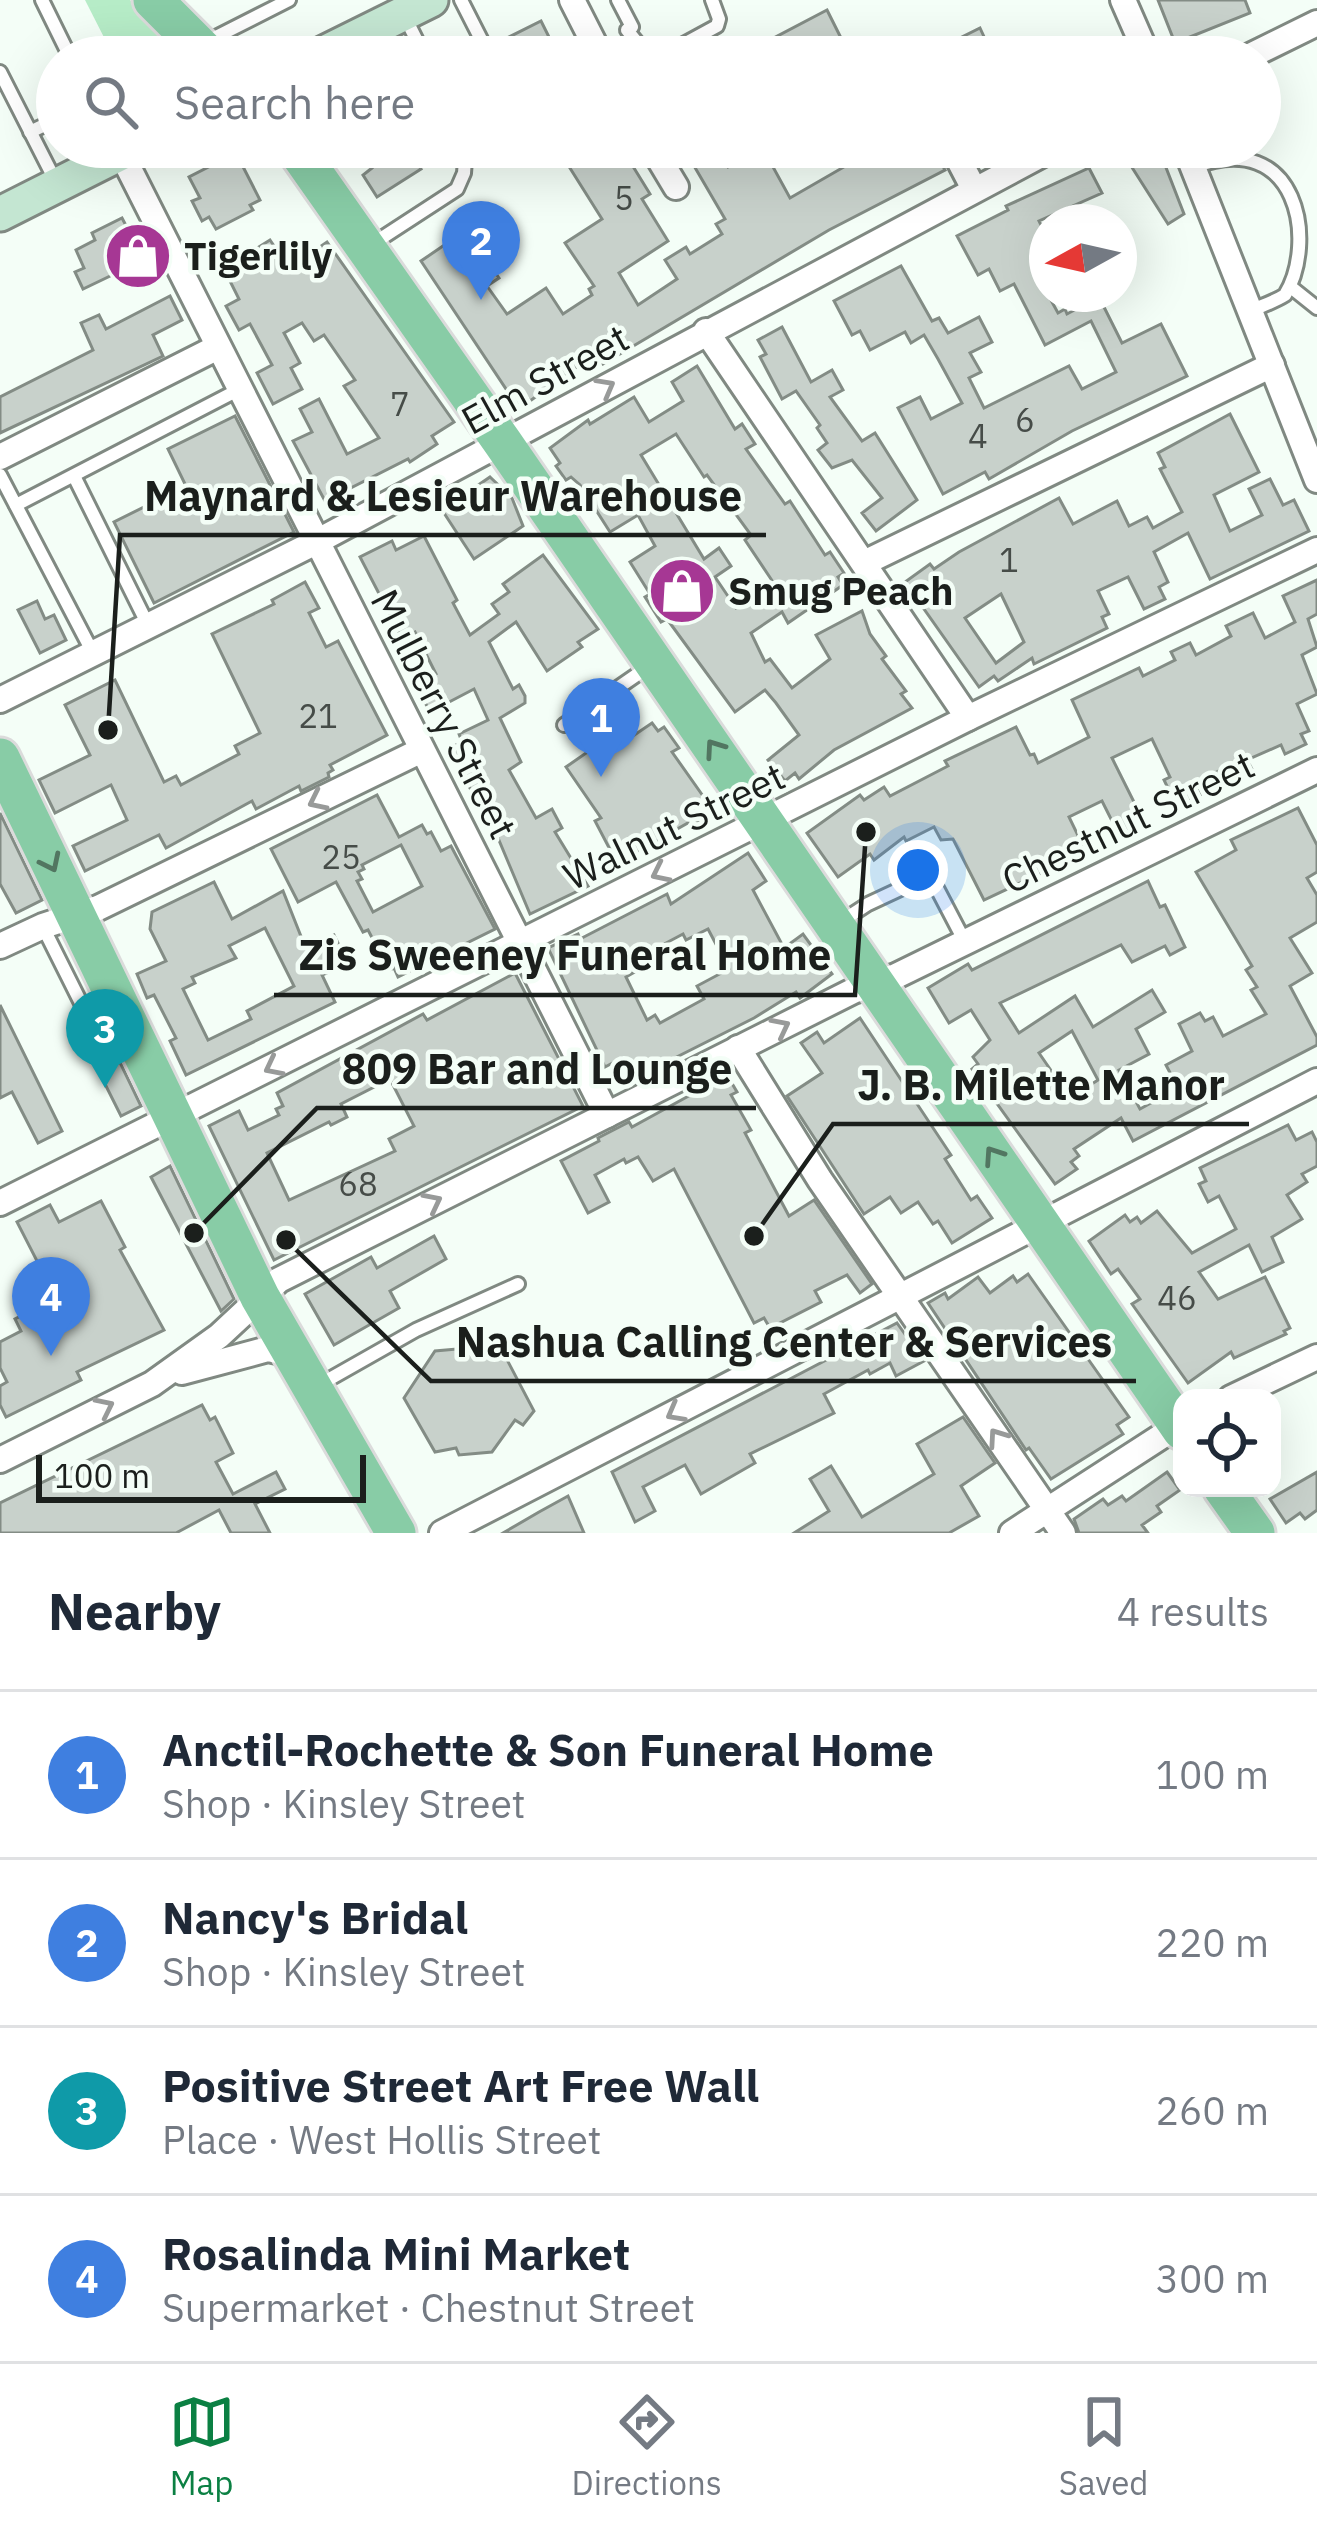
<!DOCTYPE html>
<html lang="en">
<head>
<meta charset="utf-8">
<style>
  body { margin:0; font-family:"IBM Plex Sans",sans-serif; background:#f6f6f7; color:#1f2937 }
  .controls { position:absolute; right:36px; bottom:36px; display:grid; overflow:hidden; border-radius:24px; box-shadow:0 12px 48px #0002 }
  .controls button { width:108px; height:108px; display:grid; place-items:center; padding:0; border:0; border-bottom:3px solid #e0e1e3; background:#fff; color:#1f2937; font:60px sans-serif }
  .compass { position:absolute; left:1029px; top:204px; width:108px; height:108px; border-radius:50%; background:#fff; box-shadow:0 12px 48px #0002; rotate:262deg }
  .scale { position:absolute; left:36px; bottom:30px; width:330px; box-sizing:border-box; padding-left:12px; border:6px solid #1b1f1c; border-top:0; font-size:33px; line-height:42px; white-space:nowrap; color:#1b1f1c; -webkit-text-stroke:9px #f4fef7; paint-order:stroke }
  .you { position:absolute; left:918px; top:870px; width:42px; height:42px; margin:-30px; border:9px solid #fff; border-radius:50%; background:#1a73e8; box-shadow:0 0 0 18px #1a73e833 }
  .badge { display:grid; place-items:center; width:78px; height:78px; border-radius:50%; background:#0b8043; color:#fff; font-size:39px; font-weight:700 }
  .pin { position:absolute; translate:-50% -99px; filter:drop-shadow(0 3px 6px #0008) }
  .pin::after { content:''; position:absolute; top:63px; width:42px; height:36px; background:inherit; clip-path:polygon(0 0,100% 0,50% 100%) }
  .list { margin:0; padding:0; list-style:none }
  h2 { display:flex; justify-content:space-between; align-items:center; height:156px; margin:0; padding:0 48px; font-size:51px }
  h2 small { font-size:39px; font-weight:400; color:#747a83 }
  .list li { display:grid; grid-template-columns:78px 1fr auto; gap:36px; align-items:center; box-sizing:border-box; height:168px; padding:0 48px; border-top:3px solid #e0e1e3 }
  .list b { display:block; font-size:45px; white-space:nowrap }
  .list p { margin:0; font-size:39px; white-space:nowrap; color:#747a83 }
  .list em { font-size:39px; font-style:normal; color:#747a83 }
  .icon { flex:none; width:66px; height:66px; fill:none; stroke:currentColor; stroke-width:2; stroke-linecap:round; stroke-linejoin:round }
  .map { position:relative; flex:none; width:1317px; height:1533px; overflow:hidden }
  .search { position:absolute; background:#fff; box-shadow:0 12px 48px #0002; left:36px; right:36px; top:36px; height:132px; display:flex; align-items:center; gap:30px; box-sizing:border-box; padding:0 42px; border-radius:66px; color:#747a83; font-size:45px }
  .sheet { height:828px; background:#fff }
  nav { display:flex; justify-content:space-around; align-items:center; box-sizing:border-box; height:168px; border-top:3px solid #e0e1e3; background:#fff; font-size:33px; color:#747a83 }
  nav a { display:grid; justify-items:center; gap:6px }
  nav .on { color:#0b8043 }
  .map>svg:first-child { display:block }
  .green { fill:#b6ecc7 }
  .building { fill:#c8d1cb; stroke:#838c85; stroke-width:3; fill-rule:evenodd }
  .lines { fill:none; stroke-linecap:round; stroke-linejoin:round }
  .service-casing { stroke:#808982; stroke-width:18 }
  .minor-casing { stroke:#808982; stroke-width:30 }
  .secondary-casing { stroke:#808982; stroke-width:39 }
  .primary-casing { stroke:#dbdbdb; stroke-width:45 }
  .service { stroke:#fff; stroke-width:12 }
  .minor { stroke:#fff; stroke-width:24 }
  .secondary { stroke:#c4e6d2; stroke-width:33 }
  .primary { stroke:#88cca6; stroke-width:39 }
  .oneway { stroke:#989a99 }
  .oneway2 { stroke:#527661 }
  .labels { text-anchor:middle; stroke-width:9; stroke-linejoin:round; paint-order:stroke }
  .number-label { font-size:33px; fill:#464c48 }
  .poi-label { font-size:39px; font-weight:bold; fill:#1b1f1c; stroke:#f4fef7; text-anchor:start }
  .street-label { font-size:39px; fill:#1b1f1c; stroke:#f4fef7 }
  .leader { fill:none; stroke:#1b1f1c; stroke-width:4.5 }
  .callout-dot { fill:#1b1f1c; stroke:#f4fef7; stroke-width:4.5 }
  .callout-label { font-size:42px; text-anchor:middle; font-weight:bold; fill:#1b1f1c; stroke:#f4fef7; stroke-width:9; stroke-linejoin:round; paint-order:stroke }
</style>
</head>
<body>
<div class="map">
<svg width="1317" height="1533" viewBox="0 0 1317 1533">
  <rect width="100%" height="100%" fill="#f4fef7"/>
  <path class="green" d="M85,0H130L184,54L194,57H114Z"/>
  <g class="building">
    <path d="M1158,0H1245L1250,13L1175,43Z"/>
    <path d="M827,10L847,50L835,57H779L770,40Z"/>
    <path d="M541,21L554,47L535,57H500L495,44Z"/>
    <path d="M980,28L991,52L980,57H957L950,43Z"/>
    <path d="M360,147H407L421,169L377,197L363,175L372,168Z"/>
    <path d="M579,147H621L650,194L642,199L668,241L619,273L638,305L677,279L665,260L686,247L690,254L722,234L716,224L725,219L683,147H716L728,167L760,147H800L773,167L790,198L849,164L840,147H933L945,170L829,230L603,364L596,353L530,401L526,396L516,404L421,261L456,237L478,269L488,262L499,278L487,286L507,314L546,288L563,314L592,295L589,289L594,286L565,243L602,219L563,157Z"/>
    <path d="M1119,147H1158L1184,214L1168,224Z"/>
    <path d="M236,153L260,200L250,205L253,210L216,229L209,217L202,221L192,201L200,198L189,177Z"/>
    <path d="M1089,168L1102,193L1039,221L1047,237V262L1034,269L1058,313L1065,309L1067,314L1099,297L1122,343L1161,324L1187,376L1072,431L989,479L985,472L943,494L898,408L920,397L931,419L962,403L938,359L924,335L911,343L905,332L870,350L860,331L852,335L834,301L901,266L932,321L939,318L948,333L979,317L992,342L970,353L981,372L969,378L984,408L1069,366L1082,389L1116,372L1091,321L1045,345L1014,284L1000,291L989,269L978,275L957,236L1008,210L1006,206Z"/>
    <path d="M122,218L131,235L141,231L155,261L131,272L129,267L83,289L75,272L84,268L76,250L95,240L92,233Z"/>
    <path d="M270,240L289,268L327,242L454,422L432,436L437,444L410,462L408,459L325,501L293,441L312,432L300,409L319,399L347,454L379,438L344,386L355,380L324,335L314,341L302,323L284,333L300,363L291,368L302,389L273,404L257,373L272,365L250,324L239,330L226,306L239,299L224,269Z"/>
    <path d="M170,296L182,320L153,335L163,356L0,433V397L93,350L81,323L99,315L106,329Z"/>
    <path d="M782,327L811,382L832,370L843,390L830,397L862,441L875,433L917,500L876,531L862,513L882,498L852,460L832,468L818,450L827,443L817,428L820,425L796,391L782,399L760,357L766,354L758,340Z"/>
    <path d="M697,366L735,429L742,424L755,444L746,449L785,504L790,501L825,555L830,552L844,573L838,577L843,585L788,623L782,612L751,633L765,662L770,659L792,688L830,659L816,635L862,611L870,634L886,656L882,659L906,691L901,694L912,708L834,750L799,779L795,773L785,781L768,760L799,735L776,703L765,690L735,712L667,619L661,622L645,597L650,594L630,562L655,546L638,515L610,532L580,485L571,477L566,480L556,466L560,463L550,448L588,420L590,424L634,397L649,422L683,401L672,382ZM676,434L704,477L707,475L751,535L745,540L773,582L736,608L715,577L731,566L719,548L704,559L641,455Z"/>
    <path d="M1230,414L1259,472L1214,495L1230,531L1262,515L1249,489L1270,479L1283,505L1294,500L1309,531L1210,579L1188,533L1154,552L1168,582L1159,587L1165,599L1144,609L1128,577L1098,591L1109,614L1102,617L1107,628L1034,664L1032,658L998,681L994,676L979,687L905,582L930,564L934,569L959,552L1059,498L1073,524L1117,501L1129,526L1147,517L1153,528L1182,512L1160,469L1165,467L1158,453ZM1001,594L1024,642L996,663L965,618Z"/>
    <path d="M235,416L294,532L154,603L114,522L186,486L168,449Z"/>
    <path d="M490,477L512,498L523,526L474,559L442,510Z"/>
    <path d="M424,536L457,600L453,603L470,635L499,614L492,604L509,592L503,584L543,555L598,629L578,642L582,647L547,671L516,622L489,642L513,689L519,685L525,696V703L500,718L521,762L509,770L536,818L552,809L562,828L555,832L588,886L530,914L498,838L448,749L462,742L459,734L488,720L474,689L430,712L419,691L432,684L429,678L436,674L415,632L402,638L360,557L392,541L396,550Z"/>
    <path d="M1317,580V614L1308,619L1317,647L1302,655L1317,694L1297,704L1309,731L1301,734L1306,744L1285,754L1281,745L1247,760L1253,771L1233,780L1227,767L1194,783L1200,795L1177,807L1164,780L1170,777L1152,739L1112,758L1145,824L1124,834L1117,820L1113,823L1102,801L1069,817L1086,852L984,900L953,839L941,840L934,827L906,841L904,837L874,860L870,854L838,877L807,833L860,795L864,800L884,787L890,796L948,766L945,761L1016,727L1030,755L1034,754L1038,763L1089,737L1072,700L1139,668L1143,676L1175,660L1171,652L1190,643L1196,655L1231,636L1226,626L1253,613L1265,638L1295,622L1283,596Z"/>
    <path d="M305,582L319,608L309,613L326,647L338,641L387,735L330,765L333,770L328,773L329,777L301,791L299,786L256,809L252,801L166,848L159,835L85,871L73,846L127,820L111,785L55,813L39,780L90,755L65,705L115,680L164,782L176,776L181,785L239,754L235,746L260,733L212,634L274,604L272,600Z"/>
    <path d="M37,601L45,619L54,615L66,640L40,653L18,610Z"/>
    <path d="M652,723L658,731L664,727L679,748L672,752L715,813L699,824L695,819L617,863L595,821L601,818L566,767L622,728L630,738Z"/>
    <path d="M377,795L399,837L422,825L427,834L431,832L441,851L451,846L495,929L398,977L394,968L389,970L368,930L363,932L336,882L298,902L271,849ZM401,845L422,886L373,912L357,881L362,879L358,872L364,869L362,865Z"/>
    <path d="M1298,808L1317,845V872L1307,878L1317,895V922L1290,938L1312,973L1290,986L1317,1037V1045L1133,1141L1121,1118L1074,1149L1079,1156L1071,1162L1077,1169L1055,1184L972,1069L978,1064L973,1057L990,1040L971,1010L949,1023L928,988L968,964L972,970L1148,881L1160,907L1165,905L1185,947L1170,955L1165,946L1132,962L1121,945L1000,1003L1019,1033L1075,996L1093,1027L1152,990L1165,1012L1136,1029L1149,1054L1119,1070L1140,1109L1178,1088L1166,1065L1192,1051L1179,1024L1200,1013L1205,1021L1213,1017L1223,1036L1266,1014L1251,990L1257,987L1246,970L1252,966L1196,872L1236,850L1231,840ZM1072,1031L1098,1080L1070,1098L1039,1053Z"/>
    <path d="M0,813L42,900L16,913L0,884Z"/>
    <path d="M748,853L766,881L753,890L784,948L803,934L832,974L800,998L796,992L754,1018L633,1079L622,1058L605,1067L548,948L578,934L580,939L667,894L671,904ZM708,929L729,969L697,986L704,999L660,1023L655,1015L647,1020L626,977L656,960L651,951L683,934L686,940Z"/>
    <path d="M214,882L232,919L283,891L306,949L334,935L344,955L325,964L329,972L322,975L335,1002L186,1075L170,1041L176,1038L154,995L147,998L137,974L166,961L150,929L152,912ZM265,928L294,986L247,1011L251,1019L208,1040L183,989L195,983L192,977L236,958L229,946Z"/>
    <path d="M515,973L583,1106L274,1260L209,1126L239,1111L248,1130L279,1115L276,1109L283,1106L277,1093L423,1014L427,1020ZM390,1079L414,1126L389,1139L395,1151L289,1200L267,1153L329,1122L331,1125L347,1117L341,1104Z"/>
    <path d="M0,1005L62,1131L38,1143L12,1092L0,1098Z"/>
    <path d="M860,1018L951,1155L945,1159L971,1200L977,1196L992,1218L952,1243L938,1221L933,1224L918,1202L901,1213L890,1197L864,1214L787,1096L822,1073L801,1043L817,1032L824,1043Z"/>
    <path d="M115,1052L141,1106L121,1116L94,1062Z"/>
    <path d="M727,1075L737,1092L731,1095L751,1130L745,1133L789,1216L814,1200L872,1284L860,1293L847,1275L815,1291L821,1302L770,1328L764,1318L754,1323L674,1169L653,1181L638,1157L626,1163L624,1159L595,1175L609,1202L588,1213L561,1161L599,1141L598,1138L629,1122L632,1127Z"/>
    <path d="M1288,1125L1296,1140L1312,1132L1317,1142V1166L1302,1174L1307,1182L1287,1195L1302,1219L1272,1237L1283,1262L1262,1272L1249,1245L1199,1272L1218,1299L1265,1277L1290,1328L1284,1331L1286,1334L1234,1358L1231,1352L1188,1383L1132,1304L1140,1299L1118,1269L1111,1274L1089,1241L1125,1215L1130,1222L1137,1217L1141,1223L1157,1211L1192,1253L1236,1229L1219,1196L1208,1202L1199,1184L1206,1181L1200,1168Z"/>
    <path d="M170,1166L234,1299L221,1311L151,1177Z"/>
    <path d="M101,1201L125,1247L120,1250L164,1330L77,1372L81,1380L6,1417L0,1405V1386L7,1382L0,1368V1342L21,1331L15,1319L56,1298L17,1222L50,1205L59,1222Z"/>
    <path d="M434,1236L446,1259L390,1291L399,1308L334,1345L305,1294L371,1257L377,1268Z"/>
    <path d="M1028,1274L1129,1417L1117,1425L1123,1434L1051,1479L1029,1448L1026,1450L928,1303L945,1293L948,1299L978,1277L990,1293L1013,1276L1017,1282Z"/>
    <path d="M897,1323L924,1361L896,1376L890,1363L870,1374L868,1370L824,1394L834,1413L750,1454L755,1463L701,1494L685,1465L643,1487L655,1511L635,1522L612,1472Z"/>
    <path d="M494,1335L534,1411L523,1425L515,1420L492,1452L459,1455L456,1448L435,1452L404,1398L435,1351L469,1348L468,1338Z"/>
    <path d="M202,1405L210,1420L215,1417L233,1453L216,1462L233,1494L276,1472L285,1489L255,1504L270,1533H231L219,1510L176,1533H0V1503Z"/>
    <path d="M963,1417L995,1463L961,1486L979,1516L949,1533H794L829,1511L810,1479L831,1466L862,1517L934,1474L917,1444Z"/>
    <path d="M1167,1472L1180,1490L1157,1506L1161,1512L1142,1525L1148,1533H1079L1074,1519L1103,1499L1108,1505L1122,1496L1126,1501Z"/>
    <path d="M1317,1472V1510L1305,1519L1300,1513L1286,1523L1270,1499Z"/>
    <path d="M568,1496L584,1533H503L539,1512Z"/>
  </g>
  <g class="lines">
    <defs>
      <g id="service">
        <path d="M42,0L70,57"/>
        <path d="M461,0L490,57"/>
        <path d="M618,0L632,27"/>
        <path d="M404,15L425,57"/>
        <path d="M627,30L649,57"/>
        <path d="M204,43L289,0"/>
        <path d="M660,57L717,26L719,19L712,0"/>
        <path d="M0,72L57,184"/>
        <path d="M30,132L57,119"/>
        <path d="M1194,167C1299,127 1317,243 1285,295C1274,302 1261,306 1250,311"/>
        <path d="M371,245L457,189L464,173L466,147"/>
        <path d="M1292,288L1317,308"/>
        <path d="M0,475L93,653"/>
        <path d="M74,476L148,625"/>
        <path d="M16,505L238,390"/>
        <path d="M564,725L648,667"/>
        <path d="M842,921L868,904L930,875L965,942"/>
        <path d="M43,927L103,1047L126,1035"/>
        <path d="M319,1385L416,1330L518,1284"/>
      </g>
      <g id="minor">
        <path d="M572,0L601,57"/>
        <path d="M1123,0L1148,57"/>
        <path d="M1248,57L1317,23"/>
        <path d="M652,147L676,187"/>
        <path d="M952,147L974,189"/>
        <path d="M1185,147L1317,480"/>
        <path d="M121,153L607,1115"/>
        <path d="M706,331L968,718"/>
        <path d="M0,457L218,347"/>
        <path d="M864,563L1272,365"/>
        <path d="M0,700L316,542L1056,147"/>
        <path d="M0,946L43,926L98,908L422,750"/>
        <path d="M738,1048L820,1180L1063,1533"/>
        <path d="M0,1203L968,718L1317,550"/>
        <path d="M182,1372L268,1349L292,1354"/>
        <path d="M1231,1398L1317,1357"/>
        <path d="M0,1460L152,1384L219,1336L279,1280L853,991L896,976L1317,770"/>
        <path d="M442,1533L1317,1081"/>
        <path d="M1012,1533L1182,1423"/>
      </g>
      <g id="secondary">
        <path d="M316,57L431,0"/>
        <path d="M0,214L133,147"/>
      </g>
      <g id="primary">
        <path d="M153,0L210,57"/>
        <path d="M295,147L503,443L1182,1430"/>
        <path d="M0,758L260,1297L396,1533"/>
        <path d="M1223,1488L1255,1533"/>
      </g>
    </defs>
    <use href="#service" class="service-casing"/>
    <use href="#minor" class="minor-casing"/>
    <use href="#secondary" class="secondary-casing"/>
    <use href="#primary" class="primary-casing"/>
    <use href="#service" class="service"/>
    <use href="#minor" class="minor"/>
    <use href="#secondary" class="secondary"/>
    <use href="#primary" class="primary"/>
  </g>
  <defs><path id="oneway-chevron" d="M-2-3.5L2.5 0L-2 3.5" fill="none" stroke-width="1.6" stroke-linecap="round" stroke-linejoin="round" transform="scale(3)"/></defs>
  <g class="oneway">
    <use href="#oneway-chevron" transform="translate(606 387) rotate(-29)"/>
    <use href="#oneway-chevron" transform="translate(317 801) rotate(154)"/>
    <use href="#oneway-chevron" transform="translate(660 873) rotate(154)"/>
    <use href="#oneway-chevron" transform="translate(781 1027) rotate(-27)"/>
    <use href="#oneway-chevron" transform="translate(273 1067) rotate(153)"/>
    <use href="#oneway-chevron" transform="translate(433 1202) rotate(-27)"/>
    <use href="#oneway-chevron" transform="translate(105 1407) rotate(-26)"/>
    <use href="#oneway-chevron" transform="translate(675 1413) rotate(151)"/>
    <use href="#oneway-chevron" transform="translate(997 1437) rotate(-125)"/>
  </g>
  <g class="oneway2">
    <use href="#oneway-chevron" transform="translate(714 748) rotate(-125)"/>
    <use href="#oneway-chevron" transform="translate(51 863) rotate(64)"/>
    <use href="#oneway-chevron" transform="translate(993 1155) rotate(-124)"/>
  </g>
  <defs>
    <symbol id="shop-disc" viewBox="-11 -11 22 22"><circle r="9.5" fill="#a63794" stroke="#f4fef7"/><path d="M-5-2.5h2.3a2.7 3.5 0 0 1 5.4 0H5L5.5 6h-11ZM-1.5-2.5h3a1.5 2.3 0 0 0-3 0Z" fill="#fff"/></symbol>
  </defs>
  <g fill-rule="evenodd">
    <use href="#shop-disc" x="100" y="218" width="76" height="76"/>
    <use href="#shop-disc" x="644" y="553" width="76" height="76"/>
  </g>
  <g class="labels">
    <g class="number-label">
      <text x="624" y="210">5</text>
      <text x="400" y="416">7</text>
      <text x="1025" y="432">6</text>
      <text x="978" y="448">4</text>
      <text x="1009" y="572">1</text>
      <text x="318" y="728">21</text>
      <text x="341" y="869">25</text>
      <text x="358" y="1196">68</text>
      <text x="1177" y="1310">46</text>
    </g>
    <g class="poi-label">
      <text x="184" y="270">Tigerlily</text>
      <text x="728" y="605">Smug Peach</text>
    </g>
    <g class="street-label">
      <text transform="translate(545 379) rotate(-29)" y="14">Elm Street</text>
      <text transform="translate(444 714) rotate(63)" y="14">Mulberry Street</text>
      <text transform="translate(1128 822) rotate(-26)" y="14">Chestnut Street</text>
      <text transform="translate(674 826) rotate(-26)" y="14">Walnut Street</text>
    </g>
  </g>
  <path class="leader" d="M108 730L120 535H766M866 832L855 995H274M194 1233L317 1108H756M754 1236L833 1124H1249M286 1240L431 1381H1136"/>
  <g class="callout-dot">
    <circle cx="108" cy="730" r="12"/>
    <circle cx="866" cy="832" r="12"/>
    <circle cx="194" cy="1233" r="12"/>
    <circle cx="754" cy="1236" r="12"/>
    <circle cx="286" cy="1240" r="12"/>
  </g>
  <g class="callout-label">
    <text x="443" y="511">Maynard &amp; Lesieur Warehouse</text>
    <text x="565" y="970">Zis Sweeney Funeral Home</text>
    <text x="537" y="1084">809 Bar and Lounge</text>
    <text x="1041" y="1100">J. B. Milette Manor</text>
    <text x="784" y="1357">Nashua Calling Center &amp; Services</text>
  </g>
</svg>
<div class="controls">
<button><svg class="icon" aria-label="locate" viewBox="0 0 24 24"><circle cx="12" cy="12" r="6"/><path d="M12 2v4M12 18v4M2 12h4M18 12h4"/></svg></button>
</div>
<svg class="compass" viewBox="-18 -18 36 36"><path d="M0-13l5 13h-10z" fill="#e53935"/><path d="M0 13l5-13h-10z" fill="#747a83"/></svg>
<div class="scale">100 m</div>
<div class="you"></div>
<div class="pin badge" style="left:601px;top:777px;background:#3f7fe0">1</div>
<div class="pin badge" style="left:481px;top:300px;background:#3f7fe0">2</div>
<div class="pin badge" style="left:105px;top:1088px;background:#0f9aa8">3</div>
<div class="pin badge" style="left:51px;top:1356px;background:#3f7fe0">4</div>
<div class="search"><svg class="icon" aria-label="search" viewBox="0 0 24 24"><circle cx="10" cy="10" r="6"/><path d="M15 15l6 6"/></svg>Search here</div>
</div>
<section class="sheet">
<h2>Nearby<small>4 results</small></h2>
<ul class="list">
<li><span class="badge" style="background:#3f7fe0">1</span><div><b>Anctil-Rochette &amp; Son Funeral Home</b><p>Shop · Kinsley Street</p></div><em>100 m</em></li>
<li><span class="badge" style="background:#3f7fe0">2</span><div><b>Nancy's Bridal</b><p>Shop · Kinsley Street</p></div><em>220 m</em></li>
<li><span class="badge" style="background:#0f9aa8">3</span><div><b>Positive Street Art Free Wall</b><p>Place · West Hollis Street</p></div><em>260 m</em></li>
<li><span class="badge" style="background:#3f7fe0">4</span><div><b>Rosalinda Mini Market</b><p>Supermarket · Chestnut Street</p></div><em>300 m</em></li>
</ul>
</section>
<nav>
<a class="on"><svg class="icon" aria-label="map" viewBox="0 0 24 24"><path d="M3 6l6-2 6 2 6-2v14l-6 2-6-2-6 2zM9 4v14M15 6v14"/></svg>Map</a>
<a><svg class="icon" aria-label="directions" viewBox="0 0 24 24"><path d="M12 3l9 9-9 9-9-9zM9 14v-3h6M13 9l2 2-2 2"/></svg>Directions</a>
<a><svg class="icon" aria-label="saved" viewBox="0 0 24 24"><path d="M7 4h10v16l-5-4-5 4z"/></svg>Saved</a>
</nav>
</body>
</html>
